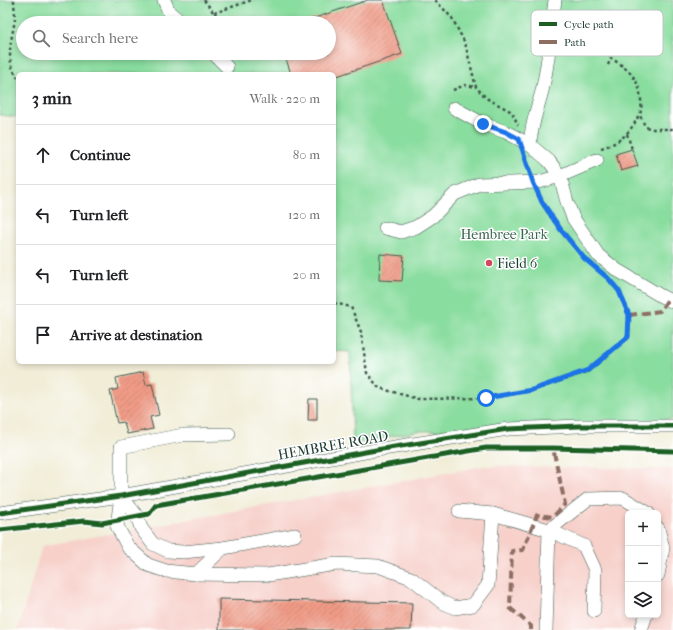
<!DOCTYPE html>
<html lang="en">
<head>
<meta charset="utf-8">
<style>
  body { margin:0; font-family:"IM FELL French Canon",serif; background:#f2f2f2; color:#202124 }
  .controls { position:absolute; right:12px; bottom:12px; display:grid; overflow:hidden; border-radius:6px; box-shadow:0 2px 6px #0003 }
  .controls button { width:36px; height:36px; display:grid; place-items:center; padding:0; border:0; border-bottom:1px solid #e0e0e0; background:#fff; color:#202124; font:20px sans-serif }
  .stop { position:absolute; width:12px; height:12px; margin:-9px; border:3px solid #1a73e8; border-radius:50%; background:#fff }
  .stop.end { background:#1a73e8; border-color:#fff; box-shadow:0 1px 4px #0008 }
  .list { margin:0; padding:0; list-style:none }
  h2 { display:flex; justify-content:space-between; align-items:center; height:52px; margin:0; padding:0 16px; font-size:17px }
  h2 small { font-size:13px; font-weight:400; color:#757577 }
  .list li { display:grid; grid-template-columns:26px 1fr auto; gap:12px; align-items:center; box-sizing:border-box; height:60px; padding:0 16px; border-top:1px solid #e0e0e0 }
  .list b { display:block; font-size:15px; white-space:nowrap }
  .list em { font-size:13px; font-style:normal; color:#757577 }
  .icon { flex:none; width:22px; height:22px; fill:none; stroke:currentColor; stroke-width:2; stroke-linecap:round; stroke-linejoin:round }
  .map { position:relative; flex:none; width:673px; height:630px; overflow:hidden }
  .search { position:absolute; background:#fff; box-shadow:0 2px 6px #0003; left:16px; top:16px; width:320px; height:44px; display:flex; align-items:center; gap:10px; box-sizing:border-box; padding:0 14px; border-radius:22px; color:#757577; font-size:15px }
  .panel { position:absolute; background:#fff; box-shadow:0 2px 6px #0003; left:16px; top:72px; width:320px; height:292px; border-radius:6px }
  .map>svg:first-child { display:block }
  .built { fill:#f7d0ca; fill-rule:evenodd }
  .green { fill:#89dd9f; stroke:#548d6a; fill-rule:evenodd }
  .building { fill:url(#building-hatch) }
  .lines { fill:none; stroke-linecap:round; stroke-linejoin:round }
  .minor-casing { stroke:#3e574c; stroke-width:14 }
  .path { stroke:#3e574c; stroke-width:2.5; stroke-dasharray:3 3; stroke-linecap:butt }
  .minor { stroke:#fff; stroke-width:13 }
  .quiet { stroke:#8d6e63; stroke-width:4; stroke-dasharray:8 4; stroke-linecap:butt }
  .cycleway-casing { stroke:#fff; stroke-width:8 }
  .cycleway { stroke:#1b5e20; stroke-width:5 }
  .route { stroke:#1a73e8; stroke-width:5 }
  .poi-dot { fill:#d1495b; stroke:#fff; stroke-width:1.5 }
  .labels { text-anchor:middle; stroke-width:3; stroke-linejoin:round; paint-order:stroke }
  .park-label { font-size:14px; fill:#3a654f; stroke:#fff }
  .poi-label { font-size:14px; fill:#1f3d34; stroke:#fff; text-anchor:start }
  .street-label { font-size:14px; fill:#1f3d34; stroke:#fff }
  .key { fill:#fff; stroke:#bcc5c2; stroke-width:1 }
  .key-label { font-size:11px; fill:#1f3d34 }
</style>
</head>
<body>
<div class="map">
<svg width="673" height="630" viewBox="0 0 673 630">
  <defs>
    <pattern id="building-hatch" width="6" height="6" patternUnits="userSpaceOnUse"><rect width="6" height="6" fill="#f19b87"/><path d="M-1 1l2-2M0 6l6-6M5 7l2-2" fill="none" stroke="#c3806f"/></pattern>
  </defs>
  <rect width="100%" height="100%" fill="#fff"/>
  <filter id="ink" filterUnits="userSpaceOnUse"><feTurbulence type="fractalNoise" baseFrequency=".025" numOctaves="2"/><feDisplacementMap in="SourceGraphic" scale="8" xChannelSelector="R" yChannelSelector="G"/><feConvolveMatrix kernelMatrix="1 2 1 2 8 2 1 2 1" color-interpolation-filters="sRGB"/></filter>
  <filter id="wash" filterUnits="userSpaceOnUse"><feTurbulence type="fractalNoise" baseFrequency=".012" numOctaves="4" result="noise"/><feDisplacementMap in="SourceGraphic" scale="16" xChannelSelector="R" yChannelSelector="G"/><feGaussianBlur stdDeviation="0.9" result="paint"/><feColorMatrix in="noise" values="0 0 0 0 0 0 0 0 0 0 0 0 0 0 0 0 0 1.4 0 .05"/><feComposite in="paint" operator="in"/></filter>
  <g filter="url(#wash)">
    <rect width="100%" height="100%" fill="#f1edd7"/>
    <path class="built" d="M484,466L673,469V630H18L42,546ZM628,513H658V615H628Z"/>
    <path class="green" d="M0,0H673V419L542,430L418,431L353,444L350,352L334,351V74H18V117L0,115ZM23,23H329V53H23Z"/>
    <g id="blocks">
      <g class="building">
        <path d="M368,0H383L402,54L334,77V74H291L284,53H329V23H300Z"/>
        <path d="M632,149L638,166L621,171L616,154Z"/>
        <path d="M380,254L404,256L402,281L379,280Z"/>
        <path d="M143,372L146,385L152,384L159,415L150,417L153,429L127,434L124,422L117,423L110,391L118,389L116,378Z"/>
        <path d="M309,399H317V420H308Z"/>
        <path d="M219,599L412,603L411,630H219Z"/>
      </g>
    </g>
  </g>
  <g filter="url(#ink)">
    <use href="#blocks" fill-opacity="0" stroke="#3e574c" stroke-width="1"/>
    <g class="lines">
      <defs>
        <g id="minor">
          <path d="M164,0L169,12L182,23"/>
          <path d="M555,0C551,30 549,62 542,91C537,111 531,124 530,145L549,161L560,176L567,202L573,218L598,255L617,270L661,296L673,302"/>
          <path d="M213,53L227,67"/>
          <path d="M454,108L483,124L506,132L530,145"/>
          <path d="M385,228L401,232L416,227L433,216L455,194L479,184L539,182L560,176L597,160"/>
          <path d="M229,434L183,435L121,447V496L117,526L128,547L148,565L166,571L196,574L268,575L336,564L378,566L411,578L442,602L455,608L473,605L488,585L493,514"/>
          <path d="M121,496L137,516L141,528L153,544L168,551L183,552L223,548L295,535"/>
          <path d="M459,511L493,514L549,530L584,546L595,570L594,611"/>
          <path d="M0,513L121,496L376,450L508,429L579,426H673"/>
          <path d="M658,528L663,548L658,575"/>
          <path d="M196,574L223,548"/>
          <path d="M546,630L549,530L588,499L623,498L648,513"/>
          <path d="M641,630L646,615"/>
        </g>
      </defs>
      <use href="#minor" class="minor-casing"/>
      <g class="path">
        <path d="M14,0C14,6 15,13 15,19C12,40 4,59 18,78"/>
        <path d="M204,0L214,13L218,23"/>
        <path d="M435,0L452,18L465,43L476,87L486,98L512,112L518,125"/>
        <path d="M214,13L252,0"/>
        <path d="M236,58L241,53"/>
        <path d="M608,65L611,58C629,70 639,78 641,100C643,115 636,111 646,127L653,129H673"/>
        <path d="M453,90L465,85L476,87"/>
        <path d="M627,134L632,149"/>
        <path d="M601,148C620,143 630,133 639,115"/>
        <path d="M526,158L530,171"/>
        <path d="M538,194C548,216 565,235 580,253"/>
        <path d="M334,303L351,307L361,332L367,373L379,388L418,399L486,398L533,390L588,371L628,337L629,315L619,291L610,281"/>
      </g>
      <use href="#minor" class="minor"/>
      <g class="quiet">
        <path d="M629,315L660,311L668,299"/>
        <path d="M531,630V626L510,608L512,551L523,550L537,515L553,517L565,504L553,448"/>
      </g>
      <defs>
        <g id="cycleway">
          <path d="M0,513L121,496L376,450L508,429L579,426H673"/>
          <path d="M0,530L84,521L102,523L149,514L156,505L486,448H553L673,451"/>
        </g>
      </defs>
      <use href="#cycleway" class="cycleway-casing"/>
      <use href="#cycleway" class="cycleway"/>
    </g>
  </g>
  <g class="lines" filter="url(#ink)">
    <path class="route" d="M483,124L506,132L519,139L533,182L542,202L561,230L584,258L608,278L619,291L629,315L628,337L588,370L532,390L486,398"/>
  </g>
  <circle class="poi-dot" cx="489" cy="263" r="4"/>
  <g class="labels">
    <g class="park-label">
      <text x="504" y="239">Hembree Park</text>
    </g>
    <g class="poi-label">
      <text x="497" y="268">Field 6</text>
    </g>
    <g class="street-label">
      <text transform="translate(333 445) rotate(-10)" y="5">HEMBREE ROAD</text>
    </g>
  </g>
  <rect x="531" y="10" width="132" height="46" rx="6" class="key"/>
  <rect x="539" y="22" width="18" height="4" fill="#1b5e20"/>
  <rect x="539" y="40" width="18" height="4" fill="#8d6e63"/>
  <g class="key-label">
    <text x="564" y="28">Cycle path</text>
    <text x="564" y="46">Path</text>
  </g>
</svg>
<div class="controls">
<button>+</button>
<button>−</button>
<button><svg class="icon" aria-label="layers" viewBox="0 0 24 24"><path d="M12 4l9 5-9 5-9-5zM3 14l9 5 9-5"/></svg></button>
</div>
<div class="stop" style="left:486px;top:398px"></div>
<div class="stop end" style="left:483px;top:124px"></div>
<div class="search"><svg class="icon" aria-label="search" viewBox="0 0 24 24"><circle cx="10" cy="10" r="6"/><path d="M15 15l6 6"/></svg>Search here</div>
<section class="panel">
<h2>3 min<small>Walk · 220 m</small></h2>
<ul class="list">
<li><svg class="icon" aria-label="ahead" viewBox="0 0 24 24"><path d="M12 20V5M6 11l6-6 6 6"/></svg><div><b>Continue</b></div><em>80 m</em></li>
<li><svg class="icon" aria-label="left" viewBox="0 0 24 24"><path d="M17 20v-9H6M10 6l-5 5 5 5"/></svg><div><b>Turn left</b></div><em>120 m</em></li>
<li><svg class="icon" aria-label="left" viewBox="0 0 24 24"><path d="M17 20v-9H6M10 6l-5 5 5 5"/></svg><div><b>Turn left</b></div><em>20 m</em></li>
<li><svg class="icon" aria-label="arrive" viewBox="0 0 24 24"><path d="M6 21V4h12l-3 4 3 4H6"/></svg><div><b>Arrive at destination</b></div></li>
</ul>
</section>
</div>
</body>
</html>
